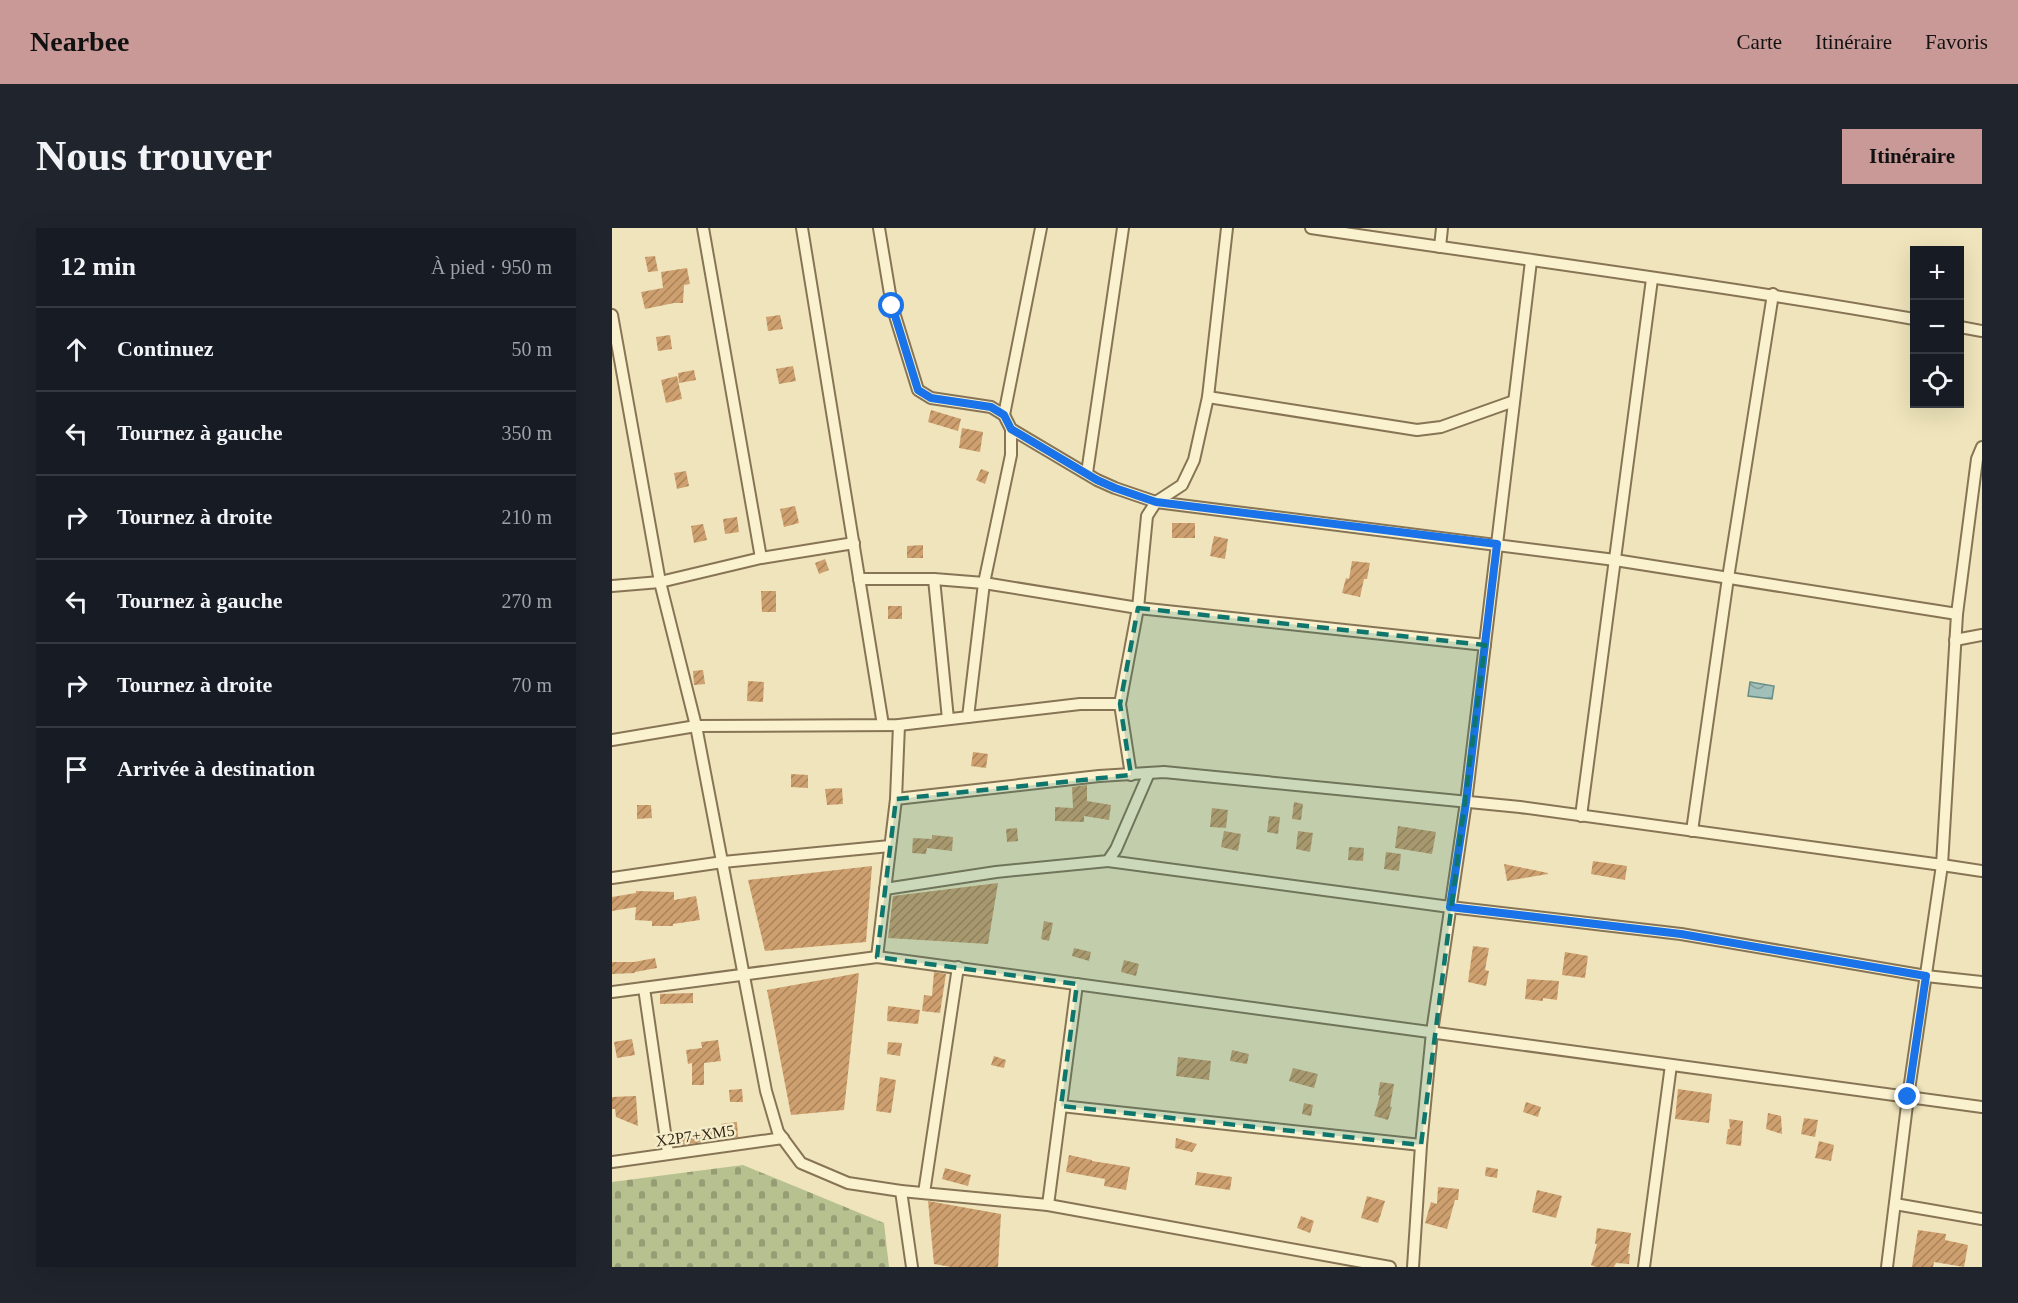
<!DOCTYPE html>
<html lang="fr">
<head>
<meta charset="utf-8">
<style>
  body { margin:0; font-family:Georgia,serif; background:#20242c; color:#f1f3f6 }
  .controls { position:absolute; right:18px; top:18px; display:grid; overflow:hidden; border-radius:0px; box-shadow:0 6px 24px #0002 }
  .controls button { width:54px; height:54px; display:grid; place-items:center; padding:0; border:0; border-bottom:2px solid #363941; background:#171b24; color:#f1f3f6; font:30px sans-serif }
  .stop { position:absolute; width:18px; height:18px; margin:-14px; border:4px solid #1a73e8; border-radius:50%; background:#fff }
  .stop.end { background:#1a73e8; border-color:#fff; box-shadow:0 2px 6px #0008 }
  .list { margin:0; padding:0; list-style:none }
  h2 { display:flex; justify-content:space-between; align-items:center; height:78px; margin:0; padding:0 24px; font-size:26px }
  h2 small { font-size:20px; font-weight:400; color:#9ea1a6 }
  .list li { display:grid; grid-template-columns:39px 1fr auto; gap:18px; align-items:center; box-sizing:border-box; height:84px; padding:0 24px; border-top:2px solid #363941 }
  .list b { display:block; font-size:22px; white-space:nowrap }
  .list em { font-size:20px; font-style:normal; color:#9ea1a6 }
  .icon { flex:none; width:33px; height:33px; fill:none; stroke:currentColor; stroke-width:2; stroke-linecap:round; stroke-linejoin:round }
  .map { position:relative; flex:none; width:1370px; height:1039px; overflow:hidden; border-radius:0px }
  header { display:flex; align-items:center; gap:36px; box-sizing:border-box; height:84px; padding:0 30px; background:#c99997; color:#111 }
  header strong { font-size:28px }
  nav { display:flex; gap:33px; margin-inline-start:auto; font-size:21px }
  .intro { display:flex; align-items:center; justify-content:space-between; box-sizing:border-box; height:144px; padding:0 36px }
  h1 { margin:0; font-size:42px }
  .button { padding:15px 27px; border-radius:0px; background:#c99997; color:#111; font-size:21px; font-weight:700 }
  main { display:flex; gap:36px; padding:0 36px }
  aside { flex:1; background:#171b24; border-radius:0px; box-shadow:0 6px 24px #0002 }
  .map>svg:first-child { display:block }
  .cemetery { fill:url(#cemetery-stones) }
  .water { fill:url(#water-waves); stroke:#678d87; stroke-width:1.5 }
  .building { fill:url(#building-hatch) }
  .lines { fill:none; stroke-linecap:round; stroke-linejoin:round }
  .minor-casing { stroke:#877455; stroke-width:14 }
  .minor { stroke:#faf1ce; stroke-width:10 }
  .route { stroke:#1a73e8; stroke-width:8 }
  .marked { fill:#0f766e; fill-opacity:0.2; stroke:#0f766e; stroke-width:4.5; stroke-dasharray:12 8; stroke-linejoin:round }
  .labels { text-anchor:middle; stroke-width:4.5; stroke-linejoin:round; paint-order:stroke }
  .street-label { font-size:16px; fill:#352a1a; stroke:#f6eecb }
</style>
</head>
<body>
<header>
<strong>Nearbee</strong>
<nav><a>Carte</a><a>Itinéraire</a><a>Favoris</a></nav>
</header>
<div class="intro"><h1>Nous trouver</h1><a class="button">Itinéraire</a></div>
<main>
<aside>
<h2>12 min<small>À pied · 950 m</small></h2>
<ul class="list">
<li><svg class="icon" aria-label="ahead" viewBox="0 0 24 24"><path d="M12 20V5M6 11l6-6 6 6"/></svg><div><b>Continuez</b></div><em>50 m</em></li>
<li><svg class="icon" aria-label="left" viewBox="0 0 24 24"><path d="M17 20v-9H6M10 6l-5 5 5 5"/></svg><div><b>Tournez à gauche</b></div><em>350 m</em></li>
<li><svg class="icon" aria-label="right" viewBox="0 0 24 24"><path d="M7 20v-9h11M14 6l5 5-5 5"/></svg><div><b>Tournez à droite</b></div><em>210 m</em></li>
<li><svg class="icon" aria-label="left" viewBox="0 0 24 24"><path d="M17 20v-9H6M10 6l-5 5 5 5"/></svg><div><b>Tournez à gauche</b></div><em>270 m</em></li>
<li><svg class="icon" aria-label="right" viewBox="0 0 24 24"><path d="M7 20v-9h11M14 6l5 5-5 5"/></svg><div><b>Tournez à droite</b></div><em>70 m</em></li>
<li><svg class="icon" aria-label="arrive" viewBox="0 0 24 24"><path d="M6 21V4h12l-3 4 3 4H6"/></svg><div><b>Arrivée à destination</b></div></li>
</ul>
</aside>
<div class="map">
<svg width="1370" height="1039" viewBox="0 0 1370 1039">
  <defs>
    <pattern id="cemetery-stones" width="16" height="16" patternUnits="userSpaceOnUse" patternTransform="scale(1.5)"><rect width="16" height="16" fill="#b7c190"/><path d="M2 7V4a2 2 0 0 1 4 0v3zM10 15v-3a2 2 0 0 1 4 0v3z" fill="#969d75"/></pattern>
    <pattern id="water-waves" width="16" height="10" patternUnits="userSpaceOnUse" patternTransform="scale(1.5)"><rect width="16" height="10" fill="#a0c0b9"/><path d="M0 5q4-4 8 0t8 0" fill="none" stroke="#839c96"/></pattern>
    <pattern id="building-hatch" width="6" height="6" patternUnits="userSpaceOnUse" patternTransform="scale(1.5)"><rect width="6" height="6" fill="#cfa06f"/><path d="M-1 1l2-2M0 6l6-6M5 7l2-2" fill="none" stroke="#a9835a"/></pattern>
  </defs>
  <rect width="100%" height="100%" fill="#efe4bb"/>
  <path class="cemetery" d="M131,937L272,995L277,1039H0V954Z"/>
  <path class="water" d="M1138,454L1162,458L1160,471L1136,468Z"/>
  <g class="building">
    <path d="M43,28L46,43L36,44L33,29Z"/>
    <path d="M75,40L78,56L72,57L71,75H62L33,81L29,64L51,60L49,44Z"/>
    <path d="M168,87L171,101L156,103L154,89Z"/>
    <path d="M58,107L60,121L46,123L44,109Z"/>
    <path d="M181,138L184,153L167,156L164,141Z"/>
    <path d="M82,142L84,152L67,155L66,145Z"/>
    <path d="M65,148L70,171L54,175L49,152Z"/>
    <path d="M319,182L349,191L346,203L316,194Z"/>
    <path d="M350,200L371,204L368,224L347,220Z"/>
    <path d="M369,241L377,244L373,256L364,252Z"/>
    <path d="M74,243L77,258L65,261L62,245Z"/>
    <path d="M183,278L187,295L172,299L168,281Z"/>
    <path d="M125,289L127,304L113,306L111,291Z"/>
    <rect x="560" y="295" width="23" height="15"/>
    <path d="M91,296L95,312L82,315L79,298Z"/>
    <path d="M602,308L616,311L613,331L598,328Z"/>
    <path d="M311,317V330H295V318Z"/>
    <path d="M213,331L217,342L207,346L203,335Z"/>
    <path d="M740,333L758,335L755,351H752L748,369L730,365L734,350L737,351Z"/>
    <path d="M149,363H164V384H150Z"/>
    <rect x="276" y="378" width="14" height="13"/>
    <path d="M91,442L93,456L82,457L81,443Z"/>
    <path d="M136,453L152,454L151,474L135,473Z"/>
    <path d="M361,524L376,526L374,540L359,538Z"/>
    <path d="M179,546L196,547V560L179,559Z"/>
    <path d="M475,557V573L499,577L497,592L472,588V594L443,593V579L461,580L460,559Z"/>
    <path d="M230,560L231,576L215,577L213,561Z"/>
    <path d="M682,574L691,576L689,592L680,591Z"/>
    <path d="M25,577H39L40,590L25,591Z"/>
    <path d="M600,580L616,582L614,600L598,599Z"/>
    <path d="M657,588L668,589L666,606L655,604Z"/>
    <path d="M786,598L824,604L820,626L783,620Z"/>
    <path d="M405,600L406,613L395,614L394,601Z"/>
    <path d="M612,603L629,606L626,623L609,619Z"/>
    <path d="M686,603L701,605L698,624L684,621Z"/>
    <path d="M320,607L341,609L340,623L315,620L314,626L300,625L301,610L320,611Z"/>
    <path d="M737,619L752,620L751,633L736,632Z"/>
    <path d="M774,624L789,626L787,643L772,641Z"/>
    <path d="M981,633L1015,638L1013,652L979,646Z"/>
    <path d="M892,636L936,645V646L895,653Z"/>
    <path d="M260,638L254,714L153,723L136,652Z"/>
    <path d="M386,655L376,716L276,710L281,668Z"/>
    <path d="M24,663L62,664V672L84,668L88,692L61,696V698H40V693L23,692L24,679L0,683V669L24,665Z"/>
    <path d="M432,693L441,695L437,713L429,711Z"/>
    <path d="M861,718L877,720L873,742L877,743L874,758L856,754Z"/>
    <path d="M462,720L479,724L477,733L460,728Z"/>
    <path d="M953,724L976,728L973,750L950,747Z"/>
    <path d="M43,730L45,740L23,744V745L0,746V734H22Z"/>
    <path d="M512,732L527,736L524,748L509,744Z"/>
    <path d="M322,744L334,746L328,785L310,783L312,767L320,768Z"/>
    <path d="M247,745L232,882L179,887L155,762Z"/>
    <path d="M915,751L947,753L945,772L931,770V773L913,771Z"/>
    <path d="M81,765V775L48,776V766Z"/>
    <path d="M276,778L308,782L306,796L275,793Z"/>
    <path d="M20,811L23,827L5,830L2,814Z"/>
    <path d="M106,812L109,833L92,835V857H80V835L76,836L74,822L90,820L89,814Z"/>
    <path d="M276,814L290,815L288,828L275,826Z"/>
    <path d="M620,822L637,826L635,836L618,833Z"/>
    <path d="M382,828L394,832L392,840L379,837Z"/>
    <path d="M566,829L599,833L597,852L564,848Z"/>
    <path d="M681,840L706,846L702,860L677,853Z"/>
    <path d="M268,849L284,852L279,885L264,883Z"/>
    <path d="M768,854L782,856L778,879H780L776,892L762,888L768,868L766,867Z"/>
    <path d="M130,861L131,874H118L117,862Z"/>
    <path d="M1066,861L1100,866L1097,895L1063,891Z"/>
    <path d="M24,868L26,898L4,889L3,881H0V869Z"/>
    <path d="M914,874L929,879L926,889L911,884Z"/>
    <path d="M692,875L701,877L699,888L690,886Z"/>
    <path d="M1156,885L1169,888L1170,906L1154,901Z"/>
    <path d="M1192,890L1206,892L1203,909L1189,906Z"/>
    <path d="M1117,891L1131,893L1129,918L1114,916L1116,901H1118Z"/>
    <path d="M125,894L126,909L69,917L68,908L110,902L109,896Z"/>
    <path d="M564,910L585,916L580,924L563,920Z"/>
    <path d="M1207,913L1222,917L1219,933L1203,930Z"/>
    <path d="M457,927L480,932V933L518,939L514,962L492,958L493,951L454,944Z"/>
    <path d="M874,939L886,941L885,950L873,948Z"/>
    <path d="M333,940L359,947L356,958L330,951Z"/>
    <path d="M585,944L620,949L618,962L583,957Z"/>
    <path d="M826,959L847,961L846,972H843L835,1001L813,995L819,974L825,976Z"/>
    <path d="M925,962L950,968L944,990L920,984Z"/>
    <path d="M755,968L773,973L766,995L749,990Z"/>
    <path d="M316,973L389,986L386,1039H339L322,1036Z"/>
    <path d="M689,988L702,993L698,1005L685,1000Z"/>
    <path d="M985,1000L1019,1005L1016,1026H1018L1017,1036L1004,1035L1002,1039H984L979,1037L985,1016H983Z"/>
    <path d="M1306,1002L1334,1006L1333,1012L1356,1017L1352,1039L1322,1034L1321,1039H1300Z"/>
  </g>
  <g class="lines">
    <defs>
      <g id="minor">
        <path d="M91,0L149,330"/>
        <path d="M190,0L271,497"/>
        <path d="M267,0L280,78L306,162L319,170L379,179L392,187L399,201V227L372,355L356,489"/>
        <path d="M699,0C900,30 1102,56 1302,91"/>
        <path d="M828,19L830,0"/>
        <path d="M0,87L48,354L84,498L154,863L166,904L189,935L236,955L289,963L436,977L778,1039"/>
        <path d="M1348,99L1370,103"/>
        <path d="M596,169L805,202L829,199L902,173"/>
        <path d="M392,187L429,0"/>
        <path d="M399,201L485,252L503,260L544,274L1003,332L1345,386"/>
        <path d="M475,245L511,0"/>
        <path d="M247,351H322L372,355L526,380L873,417"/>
        <path d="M322,351L336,491"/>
        <path d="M0,358L48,354L149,330L242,315"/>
        <path d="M1343,412L1370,407"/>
        <path d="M0,512L84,498L287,497L468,476H508"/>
        <path d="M519,547L508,476L526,380L535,288L544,274L570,257L582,232L596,169L615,0"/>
        <path d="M284,571L487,548L552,544L908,579L1330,637L1345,386L1365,231L1370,219"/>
        <path d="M969,588L1040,51"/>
        <path d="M1080,603L1116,350L1161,66"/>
        <path d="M496,633L838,679L1069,706L1314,748L1370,754"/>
        <path d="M0,650L111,634L278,618"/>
        <path d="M273,661L384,644L496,633L504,621L537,545"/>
        <path d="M265,729L284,571L287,497"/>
        <path d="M32,760L56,925"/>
        <path d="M0,764L265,729L1370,879"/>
        <path d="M449,878L809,917"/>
        <path d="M0,934L171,910"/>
        <path d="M289,963L300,1039"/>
        <path d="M312,965L346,739"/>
        <path d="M1283,976L1370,991"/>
        <path d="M436,977L465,756"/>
        <path d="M801,1039L809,917L820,804L854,574L919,33"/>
        <path d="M1032,1039L1059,837"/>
        <path d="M1275,1039L1296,869L1330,637L1370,643"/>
      </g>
    </defs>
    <use href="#minor" class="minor-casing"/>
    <use href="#minor" class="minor"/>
  </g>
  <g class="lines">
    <path class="route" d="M280,78L306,162L319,170L379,179L392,187L399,201L485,252L503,260L544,274L885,316L854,574L838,679L1069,706L1314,748L1296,869"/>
  </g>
  <path class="marked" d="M526,380L873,417L809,917L449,878L465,756L265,729L284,571L519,547L508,476Z"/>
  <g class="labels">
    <g class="street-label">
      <text transform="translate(83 907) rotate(-8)" y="6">X2P7+XM5</text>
    </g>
  </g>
</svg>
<div class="controls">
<button>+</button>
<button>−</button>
<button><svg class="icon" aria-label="locate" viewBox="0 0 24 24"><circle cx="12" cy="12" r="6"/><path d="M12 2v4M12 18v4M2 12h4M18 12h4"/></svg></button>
</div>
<div class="stop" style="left:280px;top:78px"></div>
<div class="stop end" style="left:1296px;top:869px"></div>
</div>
</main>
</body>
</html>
